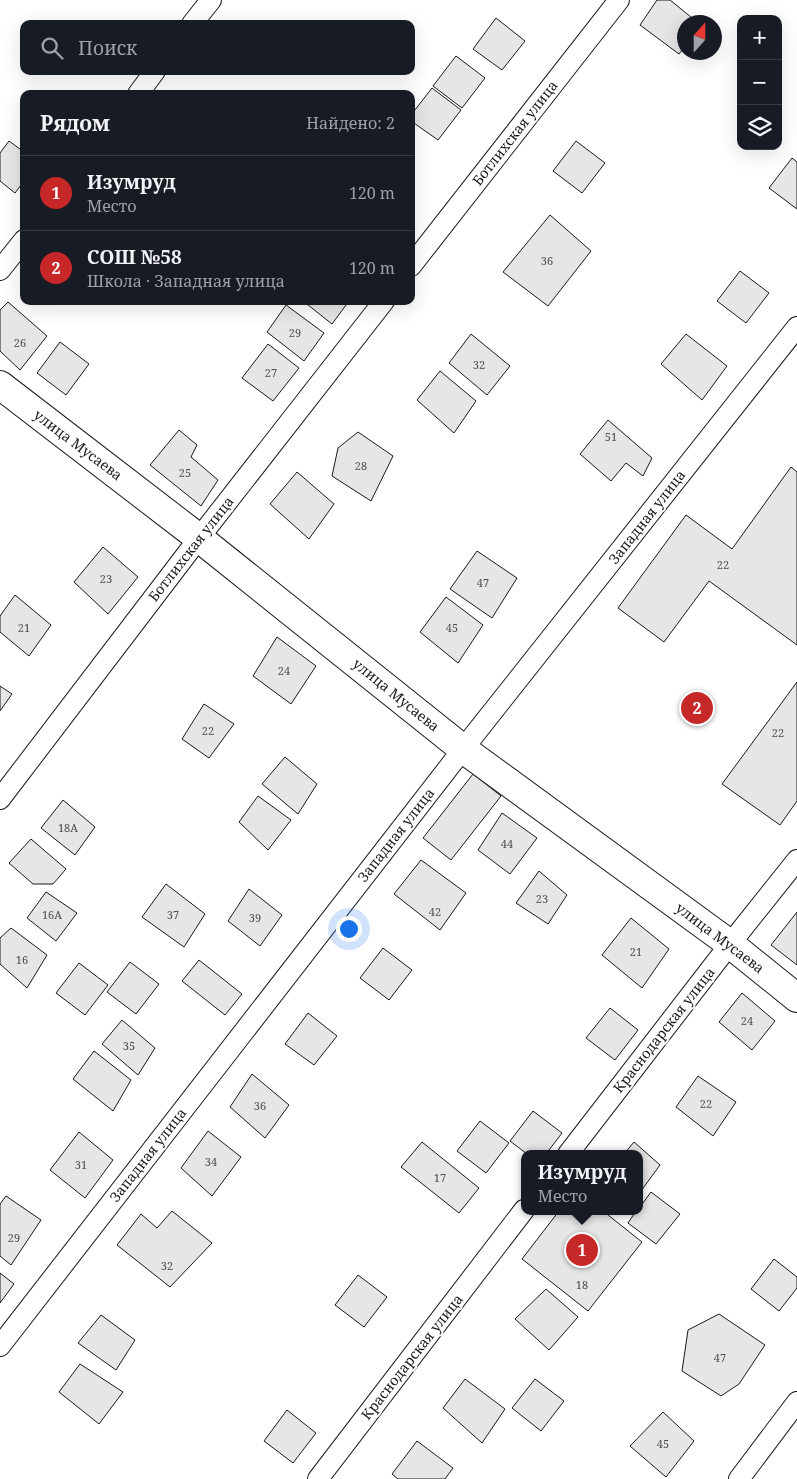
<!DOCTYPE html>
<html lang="ru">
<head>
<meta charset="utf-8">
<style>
  body { margin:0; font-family:"Noto Serif",serif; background:#20242c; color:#f1f3f6 }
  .controls { position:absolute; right:15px; top:15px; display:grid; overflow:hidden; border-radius:10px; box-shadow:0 5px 20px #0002 }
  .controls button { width:45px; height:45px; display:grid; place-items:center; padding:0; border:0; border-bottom:1px solid #363941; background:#171b24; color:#f1f3f6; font:25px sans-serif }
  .compass { position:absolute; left:677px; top:15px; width:45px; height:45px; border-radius:50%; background:#171b24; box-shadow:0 5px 20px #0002; rotate:21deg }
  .you { position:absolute; left:348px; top:928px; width:18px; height:18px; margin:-12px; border:4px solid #fff; border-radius:50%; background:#1a73e8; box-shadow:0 0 0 8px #1a73e833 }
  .badge { display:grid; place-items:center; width:32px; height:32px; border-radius:50%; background:#c62828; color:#fff; font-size:16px; font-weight:700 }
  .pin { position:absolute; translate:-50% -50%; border:2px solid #fff; box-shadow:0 1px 5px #0006 }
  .popup { position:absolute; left:521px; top:1150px; width:122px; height:65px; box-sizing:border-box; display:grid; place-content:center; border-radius:10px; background:#171b24; filter:drop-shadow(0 1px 4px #0005); font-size:16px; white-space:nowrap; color:#9ea1a6 }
  .popup b { font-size:19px; color:#f1f3f6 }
  .popup::after { content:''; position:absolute; left:50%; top:100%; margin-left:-10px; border:10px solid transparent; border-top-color:#171b24 }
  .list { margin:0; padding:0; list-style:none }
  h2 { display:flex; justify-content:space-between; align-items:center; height:65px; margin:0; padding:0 20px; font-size:21px }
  h2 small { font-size:16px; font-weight:400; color:#9ea1a6 }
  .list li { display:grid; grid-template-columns:32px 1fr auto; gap:15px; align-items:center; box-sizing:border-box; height:75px; padding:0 20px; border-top:1px solid #363941 }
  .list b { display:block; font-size:19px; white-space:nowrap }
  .list p { margin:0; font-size:16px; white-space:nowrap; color:#9ea1a6 }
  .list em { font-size:16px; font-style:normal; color:#9ea1a6 }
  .icon { flex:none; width:28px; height:28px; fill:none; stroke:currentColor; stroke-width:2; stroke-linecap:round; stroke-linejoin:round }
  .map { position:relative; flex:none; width:797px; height:1479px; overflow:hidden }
  .search { position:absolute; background:#171b24; box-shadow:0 5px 20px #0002; left:20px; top:20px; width:395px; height:55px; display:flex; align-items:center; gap:12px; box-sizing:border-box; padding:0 18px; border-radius:10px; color:#9ea1a6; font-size:19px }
  .panel { position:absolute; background:#171b24; box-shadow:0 5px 20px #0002; left:20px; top:90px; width:395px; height:215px; border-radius:10px }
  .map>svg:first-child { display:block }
  .building { fill:#e6e6e6; stroke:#1a1a1a }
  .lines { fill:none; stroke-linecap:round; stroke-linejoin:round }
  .street-casing { stroke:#1a1a1a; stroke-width:22 }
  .secondary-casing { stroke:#1a1a1a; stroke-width:30 }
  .street { stroke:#fff; stroke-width:20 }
  .secondary { stroke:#fff; stroke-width:28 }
  .labels { text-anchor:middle; stroke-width:4; stroke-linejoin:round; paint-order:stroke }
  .number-label { font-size:11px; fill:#4d4d4d }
  .street-label { font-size:14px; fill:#1a1a1a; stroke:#fff }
</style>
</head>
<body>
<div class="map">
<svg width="797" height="1479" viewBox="0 0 797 1479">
  <rect width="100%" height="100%" fill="#fff"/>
  <g class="building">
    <path d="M657,0H670L697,22H684V47L679,54L640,25Z"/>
    <path d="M496,18L525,41L502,70L473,49Z"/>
    <path d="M456,56L485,78L462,108L433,86Z"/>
    <path d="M432,88L461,110L438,140L411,121V115Z"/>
    <path d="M9,141L24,152V181L15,193L0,181V153Z"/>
    <path d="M576,141L605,163L582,193L553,171Z"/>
    <path d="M792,158L797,162V209L769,188Z"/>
    <path d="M550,215L591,251L548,306L503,272Z"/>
    <path d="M740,271L769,293L746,323L717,301Z"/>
    <path d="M303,301H349L332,324Z"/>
    <path d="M8,302L47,336L20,370L0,351V310Z"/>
    <path d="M286,305L324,333L304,361L267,332Z"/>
    <path d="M471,334L510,366L487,395L449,363Z"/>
    <path d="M686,334L727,366L702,400L661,364Z"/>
    <path d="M60,342L89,364L66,395L37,373Z"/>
    <path d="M268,344L299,368L273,401L242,378Z"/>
    <path d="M440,371L476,401L454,433L417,400Z"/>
    <path d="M608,420L652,458L643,476L626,463L611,481L580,454Z"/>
    <path d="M179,430L197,445L191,457L218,480L201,506L150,465Z"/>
    <path d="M358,432L393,456L371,501L332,476L338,448Z"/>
    <path d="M791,467L797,472V645L709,581L664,642L618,608L686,515L732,549Z"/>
    <path d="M297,472L334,504L309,539L270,504Z"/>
    <path d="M103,547L138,577L108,614L74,582Z"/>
    <path d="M477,551L517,578L492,618L450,589Z"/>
    <path d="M15,595L51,625L29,656L0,632V616Z"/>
    <path d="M446,597L483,625L458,663L420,632Z"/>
    <path d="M277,637L316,666L291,704L253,676Z"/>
    <path d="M797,682V801L780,825L722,784Z"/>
    <path d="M0,686L12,694L0,711Z"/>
    <path d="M204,704L234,724L209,758L182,739Z"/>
    <path d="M285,757L317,784L298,814L262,784Z"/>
    <path d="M473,774L501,796L451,860L423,838Z"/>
    <path d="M258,796L291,820L268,850L239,822Z"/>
    <path d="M63,800L95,827L75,855L41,828Z"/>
    <path d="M502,813L537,838L510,874L478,850Z"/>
    <path d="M31,839L66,869L53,884H33L9,863Z"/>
    <path d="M421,860L466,893L440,930L394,894Z"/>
    <path d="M539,871L567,895L548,924L516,903Z"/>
    <path d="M166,884L205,914L184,947L142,917Z"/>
    <path d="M249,889L282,915L260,946L228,921Z"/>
    <path d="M46,892L77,913L56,941L27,918Z"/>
    <path d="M797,912V965L771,945Z"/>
    <path d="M631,918L669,949L642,988L602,955Z"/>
    <path d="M11,928L47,955L27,988L0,964V938Z"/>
    <path d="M383,948L412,970L389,1000L360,978Z"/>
    <path d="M199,960L242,994L225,1015L182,981Z"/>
    <path d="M130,962L159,984L136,1014L107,992Z"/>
    <path d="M79,963L108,985L85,1015L56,993Z"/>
    <path d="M742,993L775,1021L752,1050L719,1022Z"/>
    <path d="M610,1008L638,1030L615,1060L586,1038Z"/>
    <path d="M308,1013L337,1036L314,1065L285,1044Z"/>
    <path d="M122,1020L155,1048L138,1075L102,1044Z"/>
    <path d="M94,1051L131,1080L113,1111L73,1079Z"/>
    <path d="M252,1074L289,1105L265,1138L230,1107Z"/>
    <path d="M698,1076L736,1102L713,1136L676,1107Z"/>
    <path d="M533,1111L562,1133L546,1154H527L510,1141Z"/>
    <path d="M480,1121L509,1143L486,1173L457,1151Z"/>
    <path d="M208,1131L241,1157L212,1196L181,1168Z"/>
    <path d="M79,1132L113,1160L85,1198L50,1170Z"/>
    <path d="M422,1142L479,1188L459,1213L401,1167Z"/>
    <path d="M634,1142L660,1165L641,1191L640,1190V1154H624Z"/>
    <path d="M651,1192L680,1214L656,1244L628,1223L636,1211H640V1207Z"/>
    <path d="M6,1196L41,1220L11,1265L0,1256V1204Z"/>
    <path d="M172,1211L212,1243L170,1287L117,1245L141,1214L157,1228Z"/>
    <path d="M559,1211H603L642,1242L588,1311L522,1259Z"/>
    <path d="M774,1259L797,1277V1288L779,1311L751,1289Z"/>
    <path d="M0,1273L14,1284L0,1303Z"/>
    <path d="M358,1275L387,1297L364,1327L335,1305Z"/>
    <path d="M546,1289L578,1317L549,1350L515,1319Z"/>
    <path d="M719,1314L765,1345L739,1384L721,1396L682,1371L688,1330Z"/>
    <path d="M101,1315L135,1340L116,1370L78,1343Z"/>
    <path d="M80,1364L123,1392L99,1424L59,1392Z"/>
    <path d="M465,1379L505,1409L482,1443L443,1408Z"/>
    <path d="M535,1379L564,1401L541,1431L512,1408Z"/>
    <path d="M287,1410L316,1433L293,1463L264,1441Z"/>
    <path d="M663,1412L694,1441L666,1477L630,1446Z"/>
    <path d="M417,1441L453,1468L445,1479H398L392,1474Z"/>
  </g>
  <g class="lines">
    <defs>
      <g id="street">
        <path d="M192,24L211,0"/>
        <path d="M138,94L155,71"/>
        <path d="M411,266L619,0"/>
        <path d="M0,270L24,240"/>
        <path d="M0,799L199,538L384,301"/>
        <path d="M568,1154L730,944L797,860"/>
        <path d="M0,1346L463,749L797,327"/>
        <path d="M318,1479L524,1210"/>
        <path d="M739,1479L797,1402"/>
      </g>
      <path id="secondary" d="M0,385L199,538L463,749L730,944L797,998"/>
    </defs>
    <use href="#street" class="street-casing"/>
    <use href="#secondary" class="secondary-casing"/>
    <use href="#street" class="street"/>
    <use href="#secondary" class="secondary"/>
  </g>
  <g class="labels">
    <g class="number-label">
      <text x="547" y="265">36</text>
      <text x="295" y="337">29</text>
      <text x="20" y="347">26</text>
      <text x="479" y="369">32</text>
      <text x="271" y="377">27</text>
      <text x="611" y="441">51</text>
      <text x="361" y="470">28</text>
      <text x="185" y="477">25</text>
      <text x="723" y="569">22</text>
      <text x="106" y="583">23</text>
      <text x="483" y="587">47</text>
      <text x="24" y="632">21</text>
      <text x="452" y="632">45</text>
      <text x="284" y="675">24</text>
      <text x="208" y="735">22</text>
      <text x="778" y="737">22</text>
      <text x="68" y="832">18А</text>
      <text x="507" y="848">44</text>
      <text x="542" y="903">23</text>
      <text x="435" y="916">42</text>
      <text x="52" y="919">16А</text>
      <text x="173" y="919">37</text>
      <text x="255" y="922">39</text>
      <text x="636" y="956">21</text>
      <text x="22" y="964">16</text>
      <text x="747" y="1025">24</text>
      <text x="129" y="1050">35</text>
      <text x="706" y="1108">22</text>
      <text x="260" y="1110">36</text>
      <text x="211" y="1166">34</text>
      <text x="81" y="1169">31</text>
      <text x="440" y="1182">17</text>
      <text x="14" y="1242">29</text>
      <text x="167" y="1270">32</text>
      <text x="582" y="1289">18</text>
      <text x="720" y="1362">47</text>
      <text x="663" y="1448">45</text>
    </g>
    <g class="street-label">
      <text transform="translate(515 133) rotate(-52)" y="5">Ботлихская улица</text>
      <text transform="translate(78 445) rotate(37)" y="5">улица Мусаева</text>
      <text transform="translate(647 517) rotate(-52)" y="5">Западная улица</text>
      <text transform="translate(191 549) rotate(-52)" y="5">Ботлихская улица</text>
      <text transform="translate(396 695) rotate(39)" y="5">улица Мусаева</text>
      <text transform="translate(396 835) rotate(-52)" y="5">Западная улица</text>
      <text transform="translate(720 938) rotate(37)" y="5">улица Мусаева</text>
      <text transform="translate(664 1030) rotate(-52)" y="5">Краснодарская улица</text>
      <text transform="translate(148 1155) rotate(-52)" y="5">Западная улица</text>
      <text transform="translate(412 1357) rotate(-52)" y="5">Краснодарская улица</text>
    </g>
  </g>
</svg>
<div class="controls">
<button>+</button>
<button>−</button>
<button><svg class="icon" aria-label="layers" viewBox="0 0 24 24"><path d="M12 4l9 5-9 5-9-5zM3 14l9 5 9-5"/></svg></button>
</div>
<svg class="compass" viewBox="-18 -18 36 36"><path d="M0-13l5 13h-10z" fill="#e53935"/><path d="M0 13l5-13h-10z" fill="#9ea1a6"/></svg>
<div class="you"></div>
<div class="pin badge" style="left:582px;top:1250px">1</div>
<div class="popup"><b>Изумруд</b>Место</div>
<div class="pin badge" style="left:697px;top:708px">2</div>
<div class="search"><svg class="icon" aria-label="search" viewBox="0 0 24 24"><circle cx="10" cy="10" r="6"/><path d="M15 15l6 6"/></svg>Поиск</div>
<section class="panel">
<h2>Рядом<small>Найдено: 2</small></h2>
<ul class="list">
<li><span class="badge">1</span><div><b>Изумруд</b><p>Место</p></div><em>120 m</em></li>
<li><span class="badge">2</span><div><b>СОШ №58</b><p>Школа · Западная улица</p></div><em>120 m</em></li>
</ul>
</section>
</div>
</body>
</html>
